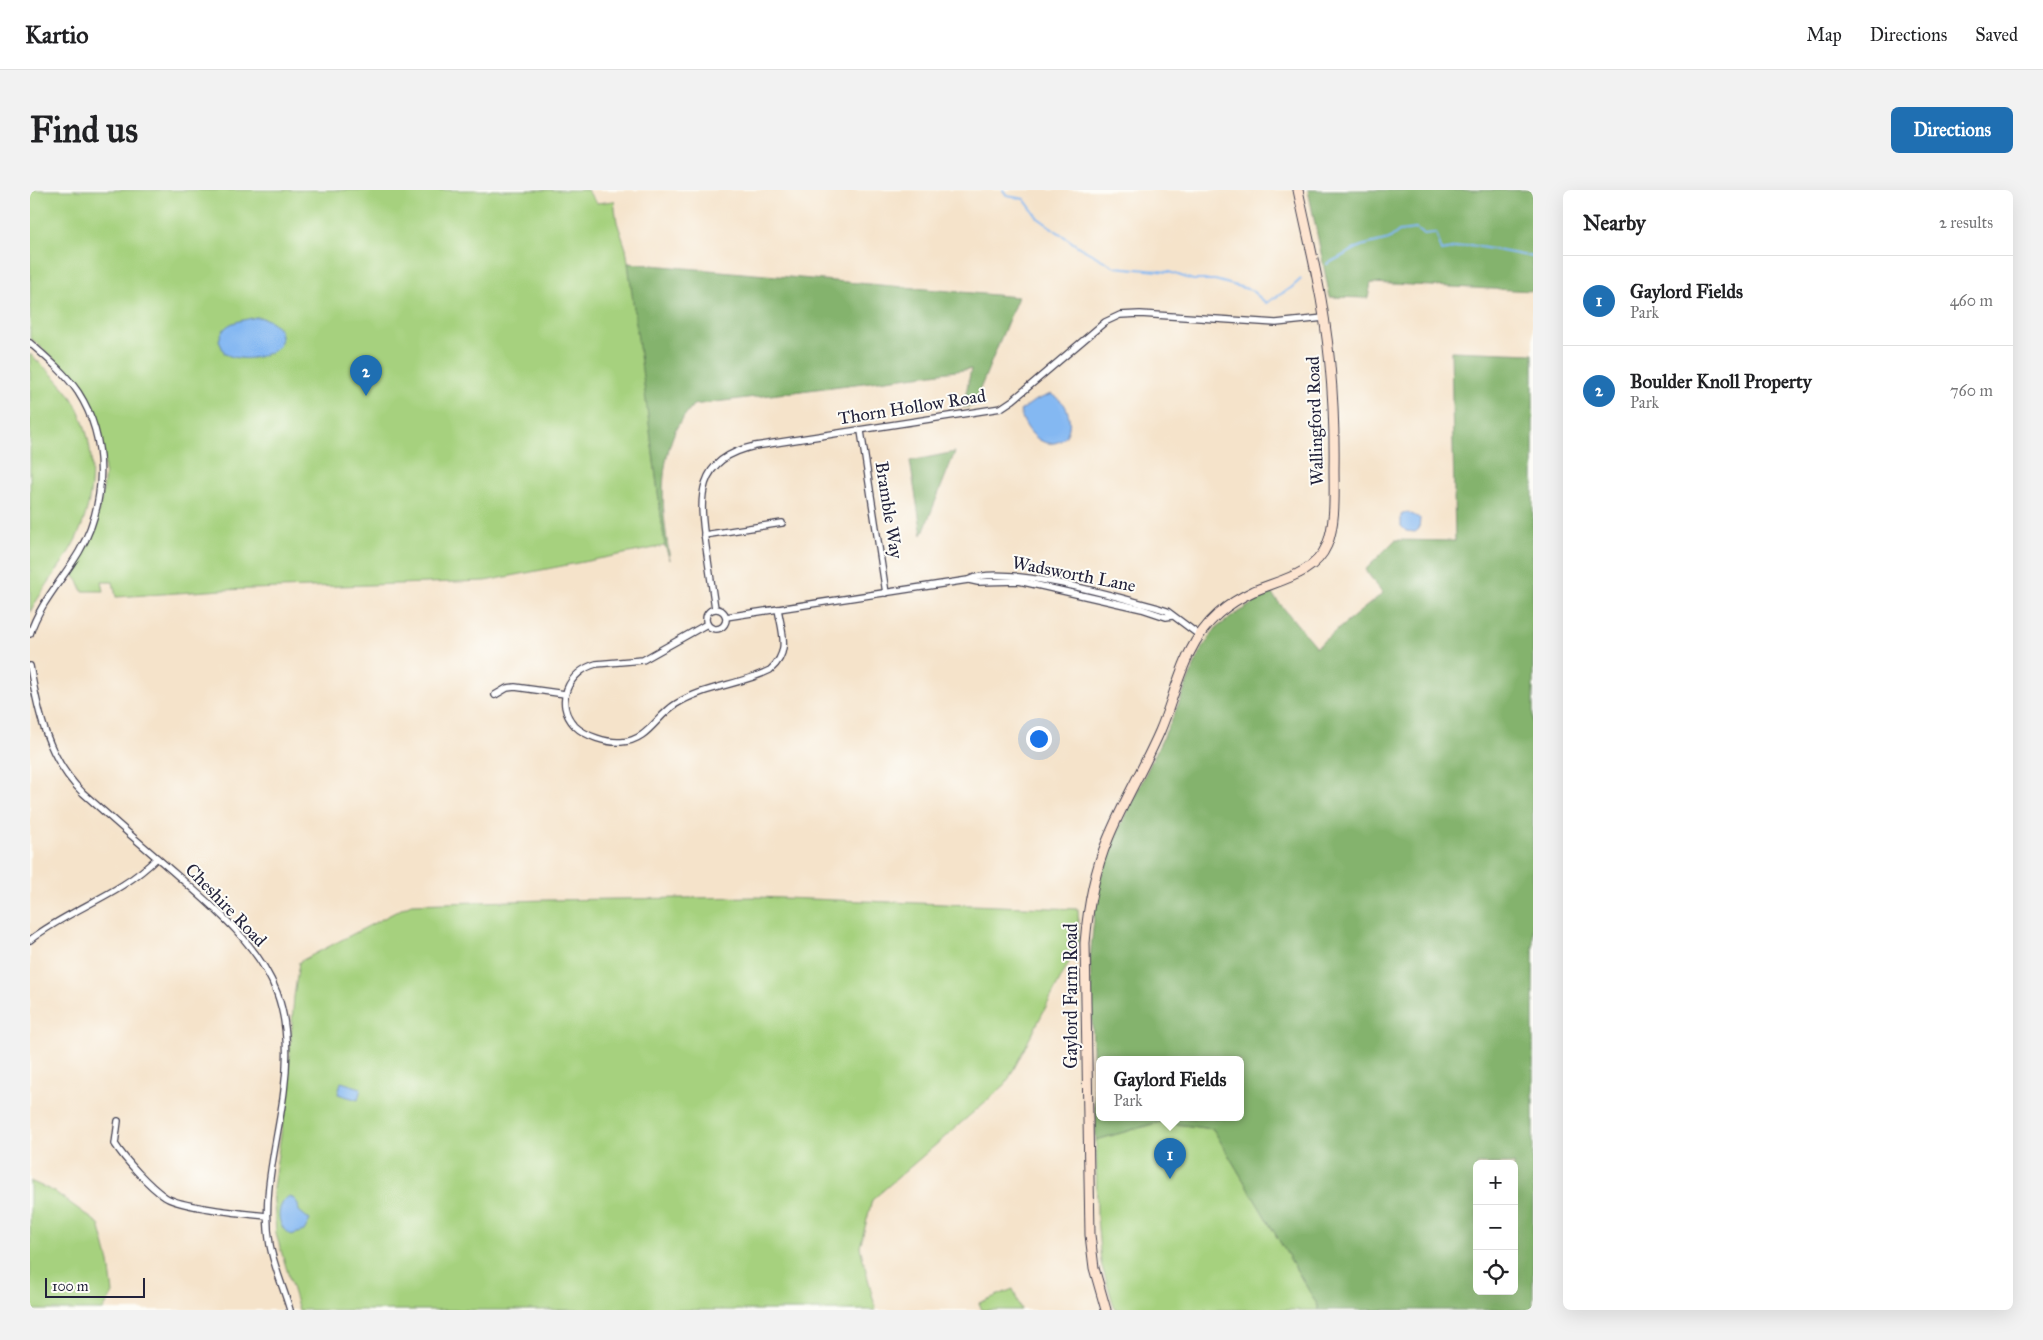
<!DOCTYPE html>
<html lang="en">
<head>
<meta charset="utf-8">
<style>
  body { margin:0; font-family:"IM FELL Great Primer",serif; background:#f2f2f2; color:#202124 }
  .controls { position:absolute; right:15px; bottom:15px; display:grid; overflow:hidden; border-radius:8px; box-shadow:0 5px 20px #0002 }
  .controls button { width:45px; height:45px; display:grid; place-items:center; padding:0; border:0; border-bottom:1px solid #e0e0e0; background:#fff; color:#202124; font:25px sans-serif }
  .scale { position:absolute; left:15px; bottom:12px; width:100px; box-sizing:border-box; padding-left:5px; border:2px solid #22223b; border-top:0; font-size:14px; line-height:18px; white-space:nowrap; color:#22223b; -webkit-text-stroke:4px #fdfcf7; paint-order:stroke }
  .you { position:absolute; left:1008px; top:548px; width:18px; height:18px; margin:-12px; border:4px solid #fff; border-radius:50%; background:#1a73e8; box-shadow:0 0 0 8px #1a73e833 }
  .badge { display:grid; place-items:center; width:32px; height:32px; border-radius:50%; background:#1f6fb2; color:#fff; font-size:16px; font-weight:700 }
  .pin { position:absolute; translate:-50% -41px; filter:drop-shadow(0 1px 2px #0008) }
  .pin::after { content:''; position:absolute; top:26px; width:18px; height:15px; background:inherit; clip-path:polygon(0 0,100% 0,50% 100%) }
  .popup { position:absolute; left:1066px; top:866px; width:148px; height:65px; box-sizing:border-box; display:grid; place-content:center; border-radius:8px; background:#fff; filter:drop-shadow(0 1px 4px #0005); font-size:16px; white-space:nowrap; color:#757577 }
  .popup b { font-size:19px; color:#202124 }
  .popup::after { content:''; position:absolute; left:50%; top:100%; margin-left:-10px; border:10px solid transparent; border-top-color:#fff }
  .list { margin:0; padding:0; list-style:none }
  h2 { display:flex; justify-content:space-between; align-items:center; height:65px; margin:0; padding:0 20px; font-size:21px }
  h2 small { font-size:16px; font-weight:400; color:#757577 }
  .list li { display:grid; grid-template-columns:32px 1fr auto; gap:15px; align-items:center; box-sizing:border-box; height:90px; padding:0 20px; border-top:1px solid #e0e0e0 }
  .list b { display:block; font-size:19px; white-space:nowrap }
  .list p { margin:0; font-size:16px; white-space:nowrap; color:#757577 }
  .list em { font-size:16px; font-style:normal; color:#757577 }
  .icon { flex:none; width:28px; height:28px; fill:none; stroke:currentColor; stroke-width:2; stroke-linecap:round; stroke-linejoin:round }
  .map { position:relative; flex:none; width:1503px; height:1120px; overflow:hidden; border-radius:8px }
  header { display:flex; align-items:center; gap:30px; box-sizing:border-box; height:70px; padding:0 25px; background:#fff; border-bottom:1px solid #e0e0e0 }
  header strong { font-size:24px }
  nav { display:flex; gap:28px; margin-inline-start:auto; font-size:18px }
  .intro { display:flex; align-items:center; justify-content:space-between; box-sizing:border-box; height:120px; padding:0 30px }
  h1 { margin:0; font-size:35px }
  .button { padding:12px 22px; border-radius:8px; background:#1f6fb2; color:#fff; font-size:18px; font-weight:700 }
  main { display:flex; gap:30px; padding:0 30px }
  aside { flex:1; background:#fff; border-radius:8px; box-shadow:0 5px 20px #0002 }
  .map>svg:first-child { display:block }
  .green { fill:#a6d17e; stroke:#647a5c }
  .forest { fill:#84b36d; stroke:#536a54; fill-rule:evenodd }
  .water { fill:#84b8f2; stroke:#536d96 }
  .lines { fill:none; stroke-linecap:round; stroke-linejoin:round }
  .stream { stroke:#84b8f2; stroke-width:2 }
  .street-casing { stroke:#423f50; stroke-width:8 }
  .secondary-casing { stroke:#423f50; stroke-width:11 }
  .street { stroke:#fff; stroke-width:5.5 }
  .secondary { stroke:#fde4d0; stroke-width:9 }
  .labels { text-anchor:middle; stroke-width:4; stroke-linejoin:round; paint-order:stroke }
  .street-label { font-size:18px; fill:#22223b; stroke:#fdfcf7 }
</style>
</head>
<body>
<header>
<strong>Kartio</strong>
<nav><a>Map</a><a>Directions</a><a>Saved</a></nav>
</header>
<div class="intro"><h1>Find us</h1><a class="button">Directions</a></div>
<main>
<div class="map">
<svg width="1503" height="1120" viewBox="0 0 1503 1120">
  <rect width="100%" height="100%" fill="#fdfcf7"/>
  <filter id="ink" filterUnits="userSpaceOnUse"><feTurbulence type="fractalNoise" baseFrequency=".02" numOctaves="2"/><feDisplacementMap in="SourceGraphic" scale="10" xChannelSelector="R" yChannelSelector="G"/><feConvolveMatrix kernelMatrix="1 2 1 2 8 2 1 2 1" color-interpolation-filters="sRGB"/></filter>
  <filter id="wash" filterUnits="userSpaceOnUse"><feTurbulence type="fractalNoise" baseFrequency=".0096" numOctaves="4" result="noise"/><feDisplacementMap in="SourceGraphic" scale="20" xChannelSelector="R" yChannelSelector="G"/><feGaussianBlur stdDeviation="1.12" result="paint"/><feColorMatrix in="noise" values="0 0 0 0 0 0 0 0 0 0 0 0 0 0 0 0 0 1.4 0 .05"/><feComposite in="paint" operator="in"/></filter>
  <g filter="url(#wash)">
    <rect width="100%" height="100%" fill="#f5e3ca"/>
    <g class="green">
      <path d="M0,0H557L567,13L584,11L587,32L596,59L602,96L635,356L455,391L192,400L86,407L83,392H72L74,401H52L48,391L41,383C79,323 92,246 42,187C30,173 14,160 0,148Z"/>
      <path d="M0,164C14,177 29,190 40,205C68,249 68,306 45,351C32,376 13,398 0,422Z"/>
      <path d="M726,707L1048,719L1049,753L976,894L842,1010L830,1057L846,1120H269L246,1044L243,998L256,910L264,807L269,772L381,714L517,710Z"/>
      <path d="M1130,932L1183,939L1288,1116V1120H1085L1071,1073L1067,1028L1066,950Z"/>
      <path d="M0,991L25,1002L69,1034L79,1072L83,1103L73,1120H0Z"/>
      <path d="M983,1099L991,1120H952L949,1113Z"/>
    </g>
    <g class="forest">
      <path d="M1278,0H1503V101L1341,93L1338,108L1300,107Z"/>
      <path d="M598,73L988,107L943,216L933,218L941,179L663,215C657,223 649,232 645,241C627,285 633,325 640,370L635,356Z"/>
      <path d="M1421,161L1503,164V1120H1288V1116L1183,939L1130,932L1066,950L1060,769L1067,697L1087,643L1143,527L1170,462L1186,438L1210,421L1241,403L1286,457L1353,403L1335,380L1365,350L1425,351ZM1070,870H1210V928H1070ZM1447,974H1484V1101H1447Z"/>
      <path d="M925,262L892,345L880,271Z"/>
    </g>
    <g class="water">
      <path d="M226,127C241,128 257,139 249,156C235,169 212,172 195,164L189,151C193,131 208,132 226,127Z"/>
      <path d="M1021,204C1025,207 1031,210 1034,214C1042,226 1043,250 1024,253C1007,256 993,235 990,221L1004,211Z"/>
      <path d="M1377,322L1390,328L1389,339L1385,342L1376,341L1371,336V325Z"/>
      <path d="M311,892L331,898L328,910L308,904Z"/>
      <path d="M259,1006C267,1010 268,1013 269,1021L280,1030L274,1041L261,1045C246,1037 245,1016 259,1006Z"/>
    </g>
    <g class="lines">
      <g class="stream">
        <path d="M973,0L977,6L994,9L1008,28L1049,57L1085,77L1139,82L1163,90H1185L1221,100L1236,113L1261,98L1271,89"/>
        <path d="M1297,74L1331,56L1359,49L1369,41L1386,39L1394,44L1406,43L1412,61L1440,55L1503,67"/>
      </g>
    </g>
  </g>
  <g filter="url(#ink)">
    <g class="lines">
      <defs>
        <g id="street">
          <path d="M0,153C17,168 35,183 48,202C79,250 77,314 49,362C33,389 9,414 0,444"/>
          <path d="M831,241L856,403"/>
          <path d="M674,345L752,333"/>
          <path d="M939,390L948,392L989,391L1112,419L1136,427L1142,426"/>
          <path d="M685,418C682,398 679,378 676,357C669,308 665,269 725,256L971,218L983,210L1075,132L1090,125L1110,124L1246,133L1294,128"/>
          <circle cx="686" cy="429" r="10"/>
          <path d="M696,427L938,390C973,373 1088,407 1128,418L1137,421L1169,445"/>
          <path d="M677,434L613,470L566,474C539,481 523,513 545,536C555,546 577,553 591,552C618,551 626,526 646,514C675,496 710,495 740,480C761,462 752,443 748,419"/>
          <path d="M0,476C8,523 18,569 53,603C80,627 106,650 133,673C175,710 227,750 247,803C258,833 258,870 254,901C248,951 231,1004 240,1055C244,1077 254,1099 260,1120"/>
          <path d="M465,505L477,498L485,497L535,504"/>
          <path d="M0,750C41,718 89,706 127,668"/>
          <path d="M88,931L85,954C96,971 119,996 135,1007C150,1017 217,1024 237,1026"/>
        </g>
        <path id="secondary" d="M1076,1120L1064,1078L1060,1045L1055,753C1058,717 1064,682 1078,649C1093,612 1114,578 1130,541C1147,501 1153,455 1188,424C1198,415 1211,407 1224,401C1250,390 1285,384 1297,355C1306,332 1304,303 1304,279C1305,214 1300,151 1287,88C1281,58 1274,29 1268,0"/>
      </defs>
      <use href="#street" class="street-casing"/>
      <use href="#secondary" class="secondary-casing"/>
      <use href="#street" class="street"/>
      <use href="#secondary" class="secondary"/>
    </g>
  </g>
  <g class="labels">
    <g class="street-label">
      <text transform="translate(882 217) rotate(-9)" y="6">Thorn Hollow Road</text>
      <text transform="translate(1285 231) rotate(-92)" y="6">Wallingford Road</text>
      <text transform="translate(859 320) rotate(81)" y="6">Bramble Way</text>
      <text transform="translate(1044 384) rotate(11)" y="6">Wadsworth Lane</text>
      <text transform="translate(196 715) rotate(46)" y="6">Cheshire Road</text>
      <text transform="translate(1041 806) rotate(-90)" y="6">Gaylord Farm Road</text>
    </g>
  </g>
</svg>
<div class="controls">
<button>+</button>
<button>−</button>
<button><svg class="icon" aria-label="locate" viewBox="0 0 24 24"><circle cx="12" cy="12" r="6"/><path d="M12 2v4M12 18v4M2 12h4M18 12h4"/></svg></button>
</div>
<div class="scale">100 m</div>
<div class="you"></div>
<div class="pin badge" style="left:1140px;top:989px">1</div>
<div class="popup"><b>Gaylord Fields</b>Park</div>
<div class="pin badge" style="left:336px;top:206px">2</div>
</div>
<aside>
<h2>Nearby<small>2 results</small></h2>
<ul class="list">
<li><span class="badge">1</span><div><b>Gaylord Fields</b><p>Park</p></div><em>460 m</em></li>
<li><span class="badge">2</span><div><b>Boulder Knoll Property</b><p>Park</p></div><em>760 m</em></li>
</ul>
</aside>
</main>
</body>
</html>
